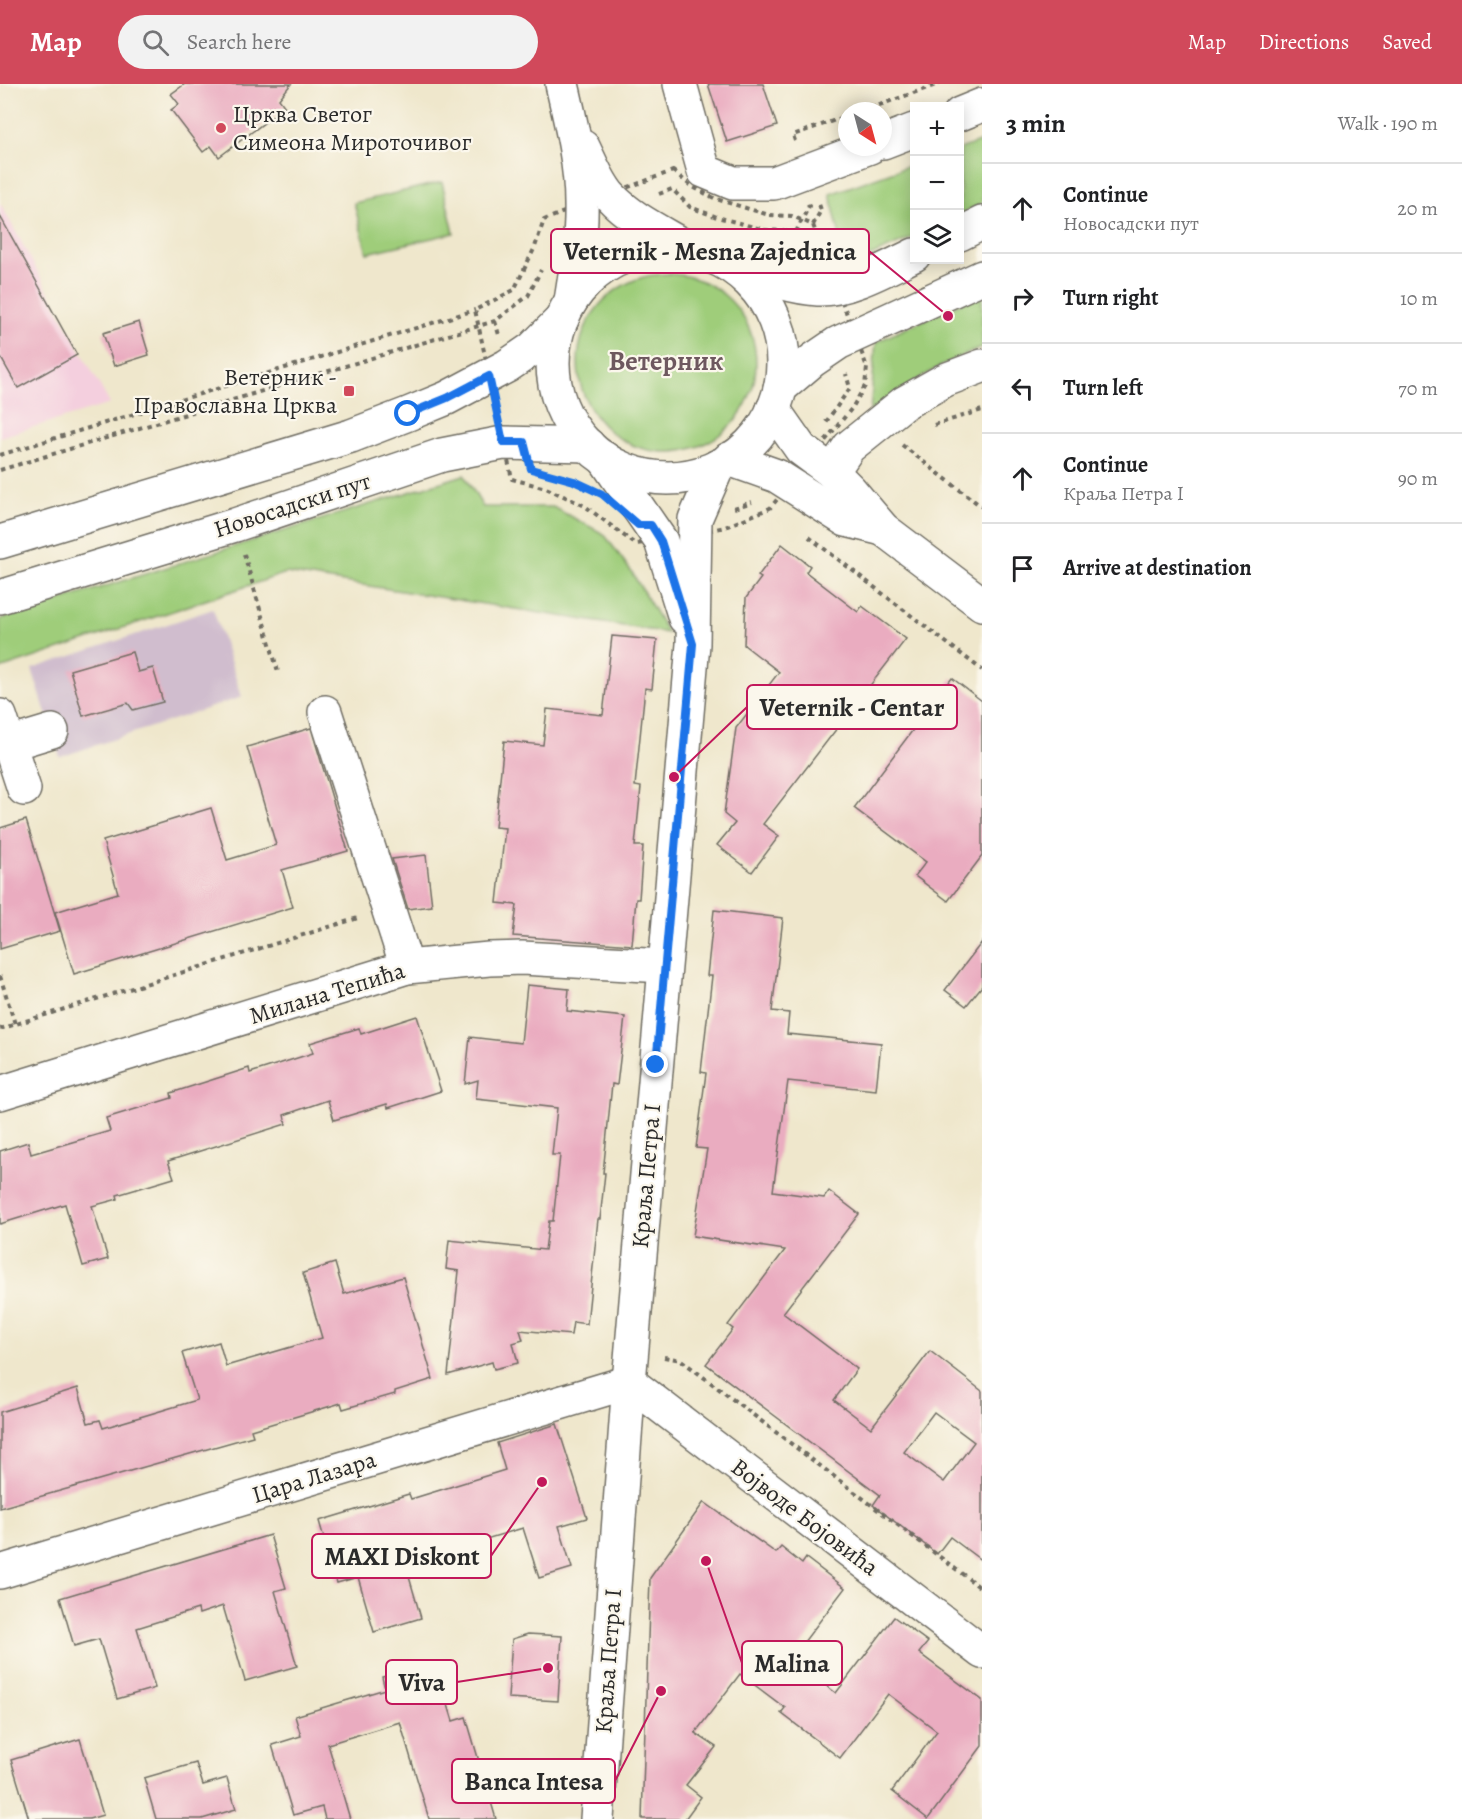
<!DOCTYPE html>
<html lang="en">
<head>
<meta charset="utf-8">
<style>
  body { margin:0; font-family:Alegreya,serif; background:#f2f2f2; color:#202124 }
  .controls { position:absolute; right:18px; top:18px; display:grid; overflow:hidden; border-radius:0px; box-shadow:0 3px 15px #0003 }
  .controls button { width:54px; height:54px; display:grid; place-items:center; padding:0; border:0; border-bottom:2px solid #e0e0e0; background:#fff; color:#202124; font:30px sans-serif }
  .compass { position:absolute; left:838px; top:18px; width:54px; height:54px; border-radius:50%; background:#fff; box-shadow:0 3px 15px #0003; rotate:144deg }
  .stop { position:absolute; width:18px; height:18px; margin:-14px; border:4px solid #1a73e8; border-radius:50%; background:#fff }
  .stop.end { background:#1a73e8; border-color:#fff; box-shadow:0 2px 6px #0008 }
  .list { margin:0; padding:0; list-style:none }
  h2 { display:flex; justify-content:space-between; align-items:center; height:78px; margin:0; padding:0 24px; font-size:26px }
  h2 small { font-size:20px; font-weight:400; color:#757577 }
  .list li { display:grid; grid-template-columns:39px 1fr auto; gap:18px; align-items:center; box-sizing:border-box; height:90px; padding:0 24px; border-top:2px solid #e0e0e0 }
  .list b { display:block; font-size:22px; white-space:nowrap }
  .list p { margin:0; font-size:20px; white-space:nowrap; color:#757577 }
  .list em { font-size:20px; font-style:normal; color:#757577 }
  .icon { flex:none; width:33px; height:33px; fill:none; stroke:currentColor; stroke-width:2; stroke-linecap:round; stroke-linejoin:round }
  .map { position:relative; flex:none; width:982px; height:1735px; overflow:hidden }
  header { display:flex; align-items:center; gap:36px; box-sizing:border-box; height:84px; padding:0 30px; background:#d1495b; color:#fff }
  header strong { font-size:28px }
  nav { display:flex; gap:33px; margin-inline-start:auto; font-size:21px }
  .search { width:420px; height:54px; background:#f2f2f2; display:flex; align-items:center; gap:15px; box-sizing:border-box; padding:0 21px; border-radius:33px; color:#757577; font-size:22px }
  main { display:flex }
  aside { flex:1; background:#fff }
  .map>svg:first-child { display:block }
  .built { fill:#f4cfde }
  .industrial { fill:#d0bdce }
  .green { fill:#9fcd7a; stroke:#657c52; stroke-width:1.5 }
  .building { fill:#eaacc0; fill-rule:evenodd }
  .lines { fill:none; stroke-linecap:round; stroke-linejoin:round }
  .minor-casing { stroke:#706d63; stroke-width:36 }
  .major-casing { stroke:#706d63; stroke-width:36 }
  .path { stroke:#706d63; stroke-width:4; stroke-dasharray:4.5 4.5; stroke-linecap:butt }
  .minor { stroke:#fff; stroke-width:33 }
  .major { stroke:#fff; stroke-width:33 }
  .route { stroke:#1a73e8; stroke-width:8 }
  .poi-dot { fill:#d1495b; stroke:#fbf7ec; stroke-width:2 }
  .labels { text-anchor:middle; stroke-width:4.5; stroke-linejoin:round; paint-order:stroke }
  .poi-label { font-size:24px; fill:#2b2b2b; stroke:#fbf7ec; text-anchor:start }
  .street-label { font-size:24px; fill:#2b2b2b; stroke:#fbf7ec }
  .quarter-label { font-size:27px; font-weight:bold; fill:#6e585f; stroke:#fbf7ec }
  .leader { fill:none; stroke:#c2185b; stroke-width:2 }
  .callout-dot { fill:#c2185b; stroke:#fbf7ec; stroke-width:2 }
  .callout { fill:#fbf7ec; stroke:#c2185b; stroke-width:2 }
  .callout-label { font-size:26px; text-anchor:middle; font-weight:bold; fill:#2b2b2b }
</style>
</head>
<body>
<header>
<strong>Map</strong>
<div class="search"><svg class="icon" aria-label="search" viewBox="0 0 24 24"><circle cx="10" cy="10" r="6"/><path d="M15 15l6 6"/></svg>Search here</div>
<nav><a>Map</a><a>Directions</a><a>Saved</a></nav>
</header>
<main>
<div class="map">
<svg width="982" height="1735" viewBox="0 0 982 1735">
  <rect width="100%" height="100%" fill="#fbf7ec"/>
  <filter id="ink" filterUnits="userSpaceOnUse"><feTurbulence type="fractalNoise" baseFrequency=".0167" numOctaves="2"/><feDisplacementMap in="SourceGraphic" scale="12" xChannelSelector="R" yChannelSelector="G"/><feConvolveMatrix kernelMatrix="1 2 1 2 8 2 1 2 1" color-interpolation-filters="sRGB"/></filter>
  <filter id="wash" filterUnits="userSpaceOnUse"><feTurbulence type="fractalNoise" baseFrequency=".008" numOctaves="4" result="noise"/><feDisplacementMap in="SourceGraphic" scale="24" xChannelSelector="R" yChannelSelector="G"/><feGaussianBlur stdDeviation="1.35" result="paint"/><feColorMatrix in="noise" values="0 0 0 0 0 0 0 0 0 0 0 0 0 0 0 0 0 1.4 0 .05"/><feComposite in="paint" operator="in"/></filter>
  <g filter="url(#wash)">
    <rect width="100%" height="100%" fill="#efe7cc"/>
    <path class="built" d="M0,119L110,320L0,353Z"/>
    <path class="industrial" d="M213,525L242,613L60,673L32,585Z"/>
    <g class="green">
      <path d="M982,57V119L960,131V65Z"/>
      <path d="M914,80V153L847,182L830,110Z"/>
      <path d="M442,98L454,149L367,169L354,119Z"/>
      <circle cx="667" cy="279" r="89"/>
      <path d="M982,209V264C939,279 907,302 870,328L876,258Z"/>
      <path d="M464,391L483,423H553L604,450L631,487L668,549L286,489L0,585V535Z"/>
    </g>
    <g id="blocks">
      <g class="building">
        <path d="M185,0H291L279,15L285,23L219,73L211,62L203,68L171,26L179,20L171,10Z"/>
        <path d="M708,0H763L777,42L727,58Z"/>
        <path d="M0,132L77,271L18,304L0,272Z"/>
        <path d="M139,238L149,271L114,282L103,249Z"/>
        <path d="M782,460L810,482L806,488L858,528L862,522L906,555L763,740L779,752L752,788L717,761L735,739L724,730L736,644L779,588L744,561L746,514L761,494L758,492Z"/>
        <path d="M612,552L657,556L652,605L645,604L635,702L641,703L635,762H643L639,815H636L632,861L513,852L517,821L497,819L505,744L495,743L504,657L543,661L547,625L603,631Z"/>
        <path d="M132,568L138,588L153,584L163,618L133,626L128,619L83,632L70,586Z"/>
        <path d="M952,594L982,617V772L948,817L915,792L926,778L854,724Z"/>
        <path d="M311,644L348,767L282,786L293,823L74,890L55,828L118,809L103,757L211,724L227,776L276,761L247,663Z"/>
        <path d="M26,736L60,847L0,865V744Z"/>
        <path d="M426,771L432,822L408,825L392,775Z"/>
        <path d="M714,826L783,834L772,927L789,929L787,950L881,959L876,1006L788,997L773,1107L824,1114L829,1107L859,1130L783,1229L857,1285L834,1316L871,1344L930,1267L982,1307V1477L950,1453L937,1470L873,1421L880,1411L706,1280L733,1245L728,1241L785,1166L693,1152L707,1065L696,1064L706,989L701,988L712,892H707ZM934,1328L974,1358L944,1398L904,1368Z"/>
        <path d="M982,858V902L966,922L945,906Z"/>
        <path d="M527,901L569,905L567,927L625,933L617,1001L612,1000L603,1089H605L600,1135H598L587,1240L573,1238L571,1251L520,1246L523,1256L513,1259L518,1279L494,1285L492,1278L448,1291L459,1187L446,1185L449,1156L545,1166L549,1137H553L560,1071H552L557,1024L476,1015L478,996L465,1000L470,953L521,959Z"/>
        <path d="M417,932L441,1007L388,1024L387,1020L334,1036L328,1016L284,1031L286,1040L168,1077L174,1094L117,1111L118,1115L92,1122L108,1175L83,1182L65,1120L0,1140V1067L28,1058L31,1070L110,1047L106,1034L172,1014L171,1009L249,984L250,989L313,969L310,959L359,944L361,950Z"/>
        <path d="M335,1179L344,1210L403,1193L433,1295L395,1307V1310L343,1325L341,1319L251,1346L253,1352L0,1424V1328L78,1304L88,1339L100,1336L103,1344L197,1316L182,1269L219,1258L226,1282L322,1254L303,1189Z"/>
        <path d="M557,1340L587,1434L559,1442L572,1484L539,1494L523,1444L405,1479L421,1534L374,1548L358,1493L337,1499L319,1437L409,1410L411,1415L505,1386L497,1359Z"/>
        <path d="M704,1418L776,1469L781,1463L802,1480L806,1474L845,1504L791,1575L836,1609L894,1533L928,1558L919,1569L982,1616V1662L928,1735L892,1707L937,1647L888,1610L840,1674L781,1629L785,1624L740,1590L695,1649L716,1663L686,1701L701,1713L685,1735H642L650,1494Z"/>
        <path d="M270,1451L286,1504L275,1507L297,1582L245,1597L223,1522L199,1530L198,1525L137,1544L155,1604L117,1615L99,1555L74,1562L60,1514Z"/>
        <path d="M528,1550L562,1552L558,1617L508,1614L512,1555Z"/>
        <path d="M435,1578L453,1637L466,1633L496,1735H429L400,1638L328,1660L350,1735H325L322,1723L293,1731L272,1661L301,1652L295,1632L385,1605L382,1593Z"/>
        <path d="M80,1655L103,1731L89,1735H29L11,1676Z"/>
        <path d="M196,1679L203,1701L227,1694L236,1725L202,1735H156L144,1694Z"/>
      </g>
    </g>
  </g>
  <g filter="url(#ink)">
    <use href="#blocks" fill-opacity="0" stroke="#706d63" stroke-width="1.5"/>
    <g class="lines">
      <defs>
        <g id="minor">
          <path d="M562,0C571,39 581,80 581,120C582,152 576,185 571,217"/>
          <path d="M680,0L704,87L733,99H774L870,63"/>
          <path d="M960,30L982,21"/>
          <path d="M883,58L914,46"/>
          <path d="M583,63C591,79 598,98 610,112C632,136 665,150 692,167"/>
          <path d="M773,325L801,365L832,388L850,406L883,445L982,520"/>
          <path d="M604,374L661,457L685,534"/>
          <path d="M729,375L777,392L846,436L883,445"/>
          <path d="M832,388L849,363L904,319L945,296L982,282"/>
          <path d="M325,628L407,883"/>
          <path d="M0,632L24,705"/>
          <path d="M9,660L52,647"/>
          <path d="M0,1009L407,883L489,875L522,874L664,882"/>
          <path d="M629,1298L982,1568"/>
          <path d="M0,1488L629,1298"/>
          <path d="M597,1735L629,1298L693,560L695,435L718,382"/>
        </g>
        <g id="major">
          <path d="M960,150L982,139"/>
          <circle cx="668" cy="279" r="115"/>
          <path d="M736,184C763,193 790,203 818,205C849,206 887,184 914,171"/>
          <path d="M780,304L813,276L838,259L982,193"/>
          <path d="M0,458L351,352L408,330L447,314L507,282L532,265L562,235"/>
          <path d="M0,513L235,441L442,371L503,359L588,361"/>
        </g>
      </defs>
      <use href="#minor" class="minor-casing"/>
      <use href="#major" class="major-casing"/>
      <g class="path">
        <path d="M862,27L939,0"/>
        <path d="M795,57L793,51L847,32"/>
        <path d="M673,87L691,102L716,115L769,131L792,132L813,141L867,283L865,302L852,324L770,424L725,443L661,457L635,460L585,422L546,404L512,395L475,226L514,206L535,163L544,136L609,110Z"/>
        <path d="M659,110L672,105L690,123L717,133L765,146L796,148L806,173"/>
        <path d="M813,141L821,126L818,117"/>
        <path d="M796,148L809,122L808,119"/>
        <path d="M495,237L499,251"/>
        <path d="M826,338L850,304L846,290"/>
        <path d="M934,341L982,326"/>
        <path d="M902,361L982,423"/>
        <path d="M0,371L475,226"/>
        <path d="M0,386L495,237L528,212L541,186"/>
        <path d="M564,394L583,401"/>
        <path d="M734,424L752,418"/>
        <path d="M809,453L982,586"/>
        <path d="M244,470L279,591"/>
        <path d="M0,892L15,940"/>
        <path d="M0,945L358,834"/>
        <path d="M664,1273L681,1276L982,1505"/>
      </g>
      <use href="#minor" class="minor"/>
      <use href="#major" class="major"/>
    </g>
  </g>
  <g class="lines" filter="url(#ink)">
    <path class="route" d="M408,330L447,314L489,292L503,358H524L531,385L574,397L602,410L638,441H651L661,457L693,560L656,981"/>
  </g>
  <g class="poi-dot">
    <circle cx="221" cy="44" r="6"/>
    <rect x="343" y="301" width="12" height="12" rx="3"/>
  </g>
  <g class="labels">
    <g class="poi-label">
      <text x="233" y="38">Црква Светог<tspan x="233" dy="28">Симеона Мироточивог</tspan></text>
      <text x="337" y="301" text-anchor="end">Ветерник -<tspan x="337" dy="28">Православна Црква</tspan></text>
    </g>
    <g class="street-label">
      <text transform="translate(292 421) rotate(-18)" y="8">Новосадски пут</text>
      <text transform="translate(327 909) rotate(-17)" y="8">Милана Тепића</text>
      <text transform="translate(646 1092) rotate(-85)" y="8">Краља Петра I</text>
      <text transform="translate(314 1393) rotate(-17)" y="8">Цара Лазара</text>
      <text transform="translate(805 1433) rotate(37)" y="8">Војводе Бојовића</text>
      <text transform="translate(608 1577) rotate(-86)" y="8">Краља Петра I</text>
    </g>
    <g class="quarter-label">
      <text x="666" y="286">Ветерник</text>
    </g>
  </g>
  <path class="leader" d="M948 232L869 167M674 693L747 623M542 1398L491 1472M706 1477L742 1579M548 1584L457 1598M661 1607L615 1697"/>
  <g class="callout-dot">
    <circle cx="948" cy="232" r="6"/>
    <circle cx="674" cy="693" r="6"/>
    <circle cx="542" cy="1398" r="6"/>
    <circle cx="706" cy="1477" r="6"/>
    <circle cx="548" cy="1584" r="6"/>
    <circle cx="661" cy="1607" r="6"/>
  </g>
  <g class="callout">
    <rect x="551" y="145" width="318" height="44" rx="6"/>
    <rect x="747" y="601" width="210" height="44" rx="6"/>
    <rect x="312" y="1450" width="179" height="44" rx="6"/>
    <rect x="742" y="1557" width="100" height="44" rx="6"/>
    <rect x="386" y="1576" width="71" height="44" rx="6"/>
    <rect x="452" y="1675" width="163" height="44" rx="6"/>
  </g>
  <g class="callout-label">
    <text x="710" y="176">Veternik - Mesna Zajednica</text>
    <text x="852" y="632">Veternik - Centar</text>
    <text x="402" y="1481">MAXI Diskont</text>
    <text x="792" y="1588">Malina</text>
    <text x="422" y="1607">Viva</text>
    <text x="534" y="1706">Banca Intesa</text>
  </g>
</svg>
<div class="controls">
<button>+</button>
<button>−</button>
<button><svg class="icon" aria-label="layers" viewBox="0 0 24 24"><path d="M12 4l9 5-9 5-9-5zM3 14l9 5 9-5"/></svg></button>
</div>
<svg class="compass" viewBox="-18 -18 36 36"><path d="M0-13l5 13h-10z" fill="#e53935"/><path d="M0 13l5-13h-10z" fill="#757577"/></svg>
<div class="stop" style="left:408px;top:330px"></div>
<div class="stop end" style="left:656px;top:981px"></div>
</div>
<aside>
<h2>3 min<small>Walk · 190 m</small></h2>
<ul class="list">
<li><svg class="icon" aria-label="ahead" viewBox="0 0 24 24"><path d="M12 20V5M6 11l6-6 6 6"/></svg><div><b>Continue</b><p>Новосадски пут</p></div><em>20 m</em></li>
<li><svg class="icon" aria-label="right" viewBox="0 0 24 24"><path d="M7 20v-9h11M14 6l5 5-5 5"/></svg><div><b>Turn right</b></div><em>10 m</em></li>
<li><svg class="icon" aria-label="left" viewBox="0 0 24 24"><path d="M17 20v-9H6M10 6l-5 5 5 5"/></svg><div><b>Turn left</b></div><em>70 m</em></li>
<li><svg class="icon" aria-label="ahead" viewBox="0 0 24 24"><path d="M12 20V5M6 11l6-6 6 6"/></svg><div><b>Continue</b><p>Краља Петра I</p></div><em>90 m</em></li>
<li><svg class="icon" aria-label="arrive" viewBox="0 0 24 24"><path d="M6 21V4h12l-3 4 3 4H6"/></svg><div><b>Arrive at destination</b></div></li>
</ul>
</aside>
</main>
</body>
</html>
